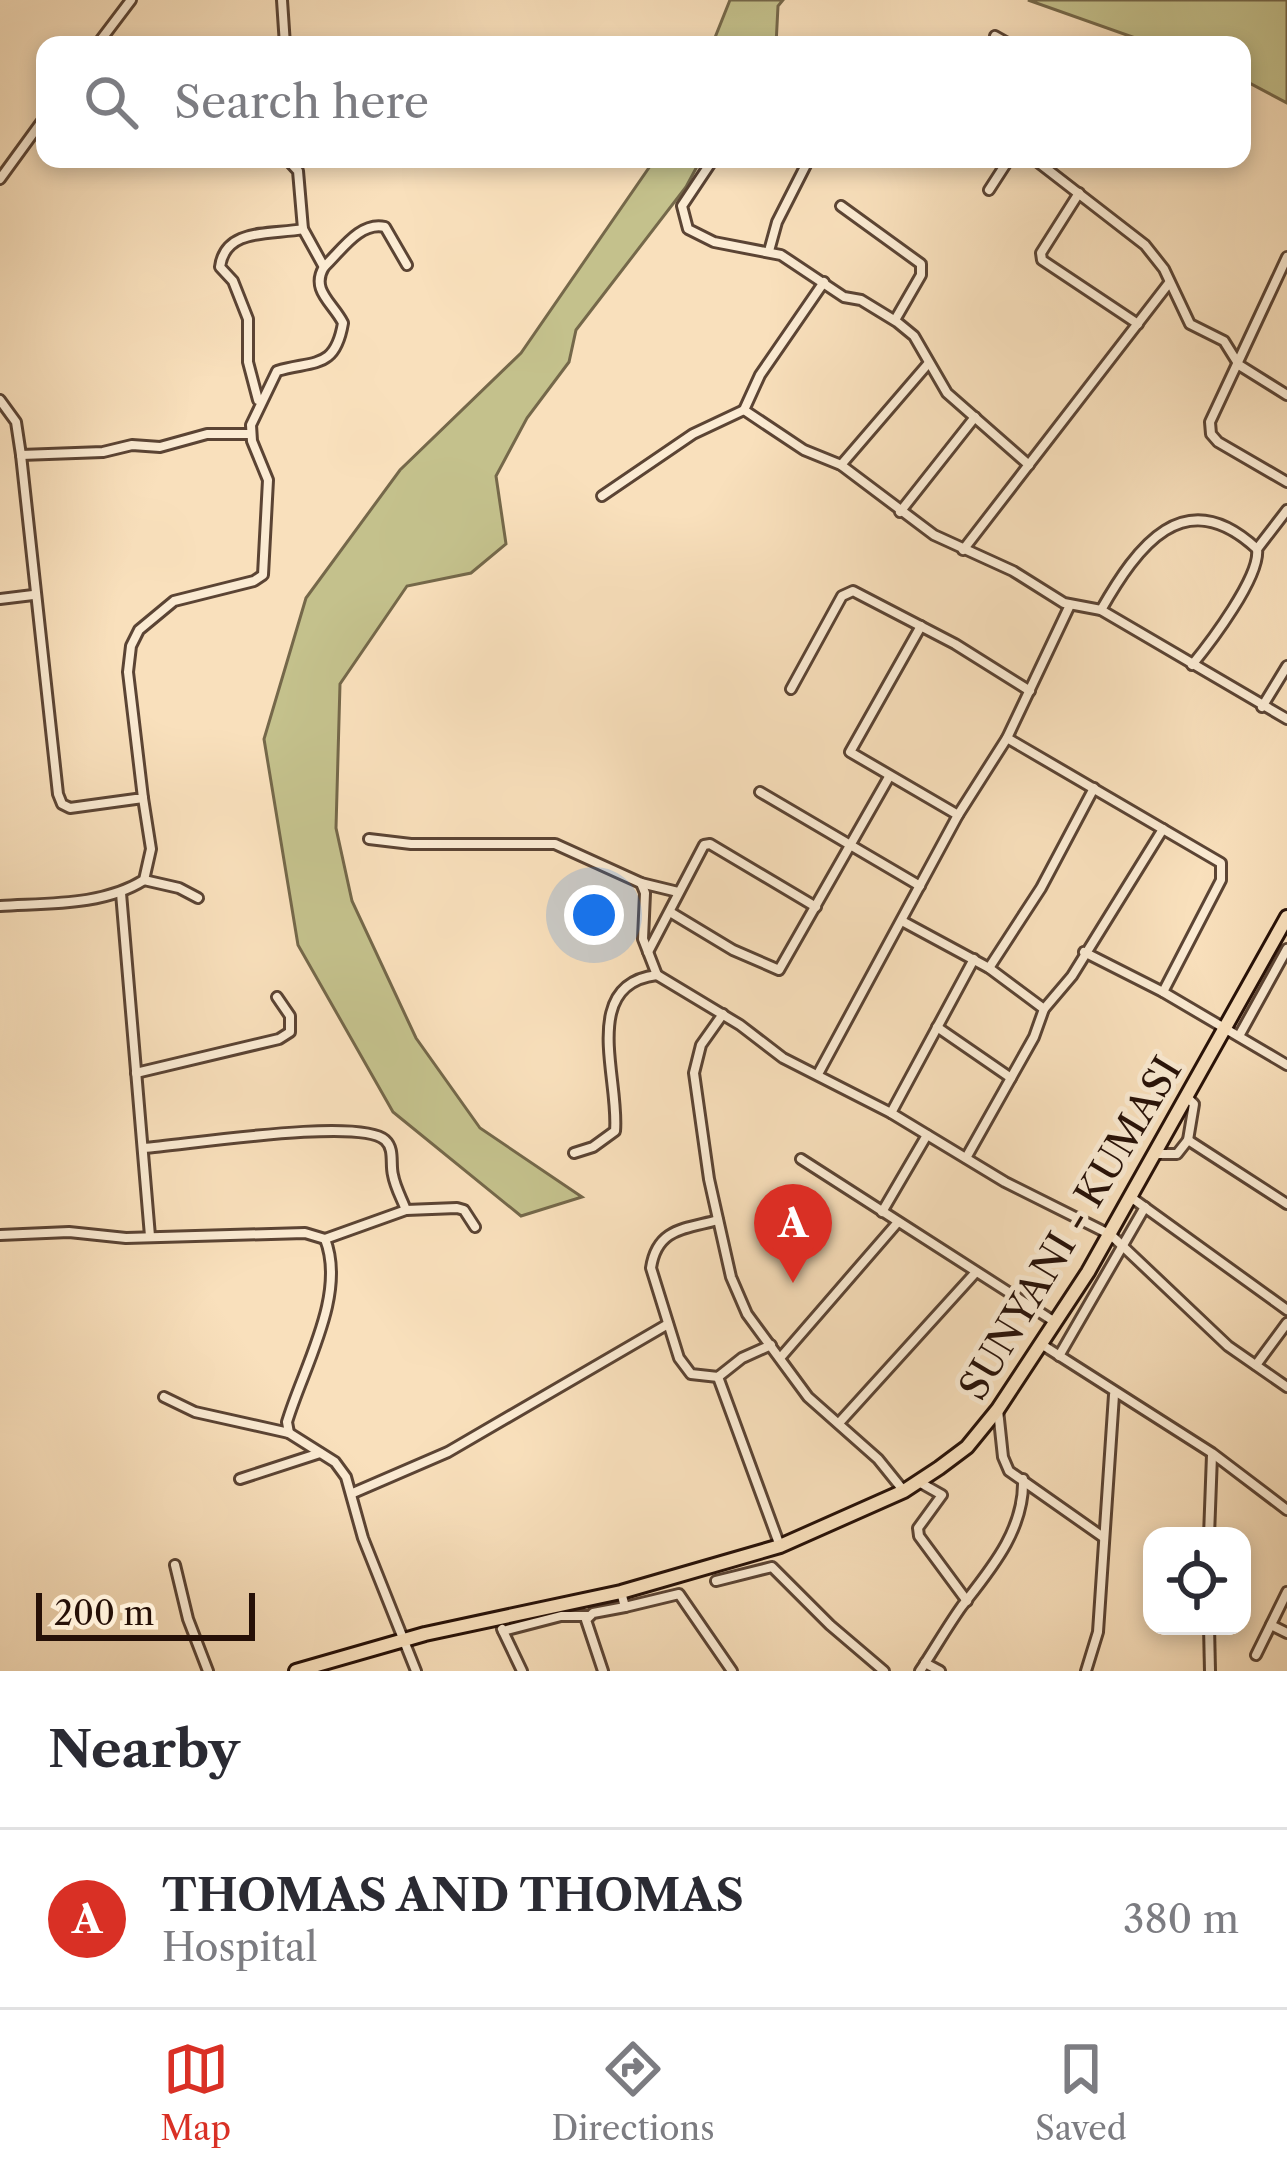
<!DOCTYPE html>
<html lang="en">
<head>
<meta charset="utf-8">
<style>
  body { margin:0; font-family:"Libre Caslon Text",serif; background:#f2f2f3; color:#2b2b33 }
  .controls { position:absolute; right:36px; bottom:36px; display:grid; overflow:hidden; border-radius:24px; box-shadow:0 6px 18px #0003 }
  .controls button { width:108px; height:108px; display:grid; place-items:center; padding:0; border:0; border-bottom:3px solid #e1e1e2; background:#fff; color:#2b2b33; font:60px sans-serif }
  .scale { position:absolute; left:36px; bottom:30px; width:219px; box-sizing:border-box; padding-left:12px; border:6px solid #261007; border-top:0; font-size:33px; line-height:42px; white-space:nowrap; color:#261007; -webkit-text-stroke:9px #fbebd3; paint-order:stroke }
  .you { position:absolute; left:594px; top:915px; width:42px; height:42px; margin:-30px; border:9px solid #fff; border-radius:50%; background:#1a73e8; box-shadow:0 0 0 18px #1a73e833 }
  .badge { display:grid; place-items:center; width:78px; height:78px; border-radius:50%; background:#d93025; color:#fff; font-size:39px; font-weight:700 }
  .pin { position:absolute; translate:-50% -99px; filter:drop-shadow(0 3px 6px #0008) }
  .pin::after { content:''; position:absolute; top:63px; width:42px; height:36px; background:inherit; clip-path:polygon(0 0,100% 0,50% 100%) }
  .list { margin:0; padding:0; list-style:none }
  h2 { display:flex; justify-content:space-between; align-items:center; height:156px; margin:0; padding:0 48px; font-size:51px }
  h2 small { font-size:39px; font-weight:400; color:#7c7c81 }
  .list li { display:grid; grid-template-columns:78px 1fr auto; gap:36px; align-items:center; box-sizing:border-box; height:180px; padding:0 48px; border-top:3px solid #e1e1e2 }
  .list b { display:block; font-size:45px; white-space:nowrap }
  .list p { margin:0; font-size:39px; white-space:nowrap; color:#7c7c81 }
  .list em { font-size:39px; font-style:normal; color:#7c7c81 }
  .icon { flex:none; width:66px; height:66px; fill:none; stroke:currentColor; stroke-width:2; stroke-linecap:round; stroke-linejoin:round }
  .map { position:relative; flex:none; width:1287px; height:1671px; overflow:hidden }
  .search { position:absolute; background:#fff; box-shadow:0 6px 18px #0003; left:36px; right:36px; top:36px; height:132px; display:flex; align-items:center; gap:30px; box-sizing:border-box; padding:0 42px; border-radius:24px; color:#7c7c81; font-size:45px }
  .sheet { height:336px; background:#fff }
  nav { display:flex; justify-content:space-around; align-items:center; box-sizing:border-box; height:168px; border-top:3px solid #e1e1e2; background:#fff; font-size:33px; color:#7c7c81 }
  nav a { display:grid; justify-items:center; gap:6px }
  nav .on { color:#d93025 }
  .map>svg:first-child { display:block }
  .green { fill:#c4c18c; stroke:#75684a; stroke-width:3 }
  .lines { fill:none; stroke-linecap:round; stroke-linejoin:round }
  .street-casing { stroke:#5b4434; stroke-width:14 }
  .primary-casing { stroke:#261007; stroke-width:18 }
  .street { stroke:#fbebd3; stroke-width:8 }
  .primary { stroke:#f9e0bc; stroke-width:12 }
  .labels { text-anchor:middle; stroke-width:10; stroke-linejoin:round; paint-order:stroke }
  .street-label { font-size:39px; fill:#261007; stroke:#fbebd3 }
</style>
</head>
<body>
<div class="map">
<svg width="1287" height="1671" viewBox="0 0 1287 1671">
  <rect width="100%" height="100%" fill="#f9e0bc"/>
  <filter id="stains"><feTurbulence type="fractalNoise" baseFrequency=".00167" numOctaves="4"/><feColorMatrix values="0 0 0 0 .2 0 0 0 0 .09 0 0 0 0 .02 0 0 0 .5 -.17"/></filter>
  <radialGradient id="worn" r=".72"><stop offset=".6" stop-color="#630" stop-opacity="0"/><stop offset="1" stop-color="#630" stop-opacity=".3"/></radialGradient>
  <g class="green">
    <path d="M730,0H783L778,6L776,45H712Z"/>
    <path d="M1028,0H1287V103L1242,79V45H1155Z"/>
    <path d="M655,159H701L686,187L576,330L569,362L527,418L496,476L506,544L471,573L407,586L340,684L336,828L352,901L416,1038L480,1128L582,1197L521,1216L393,1112L298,945L264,739L306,598L400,470L521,353Z"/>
  </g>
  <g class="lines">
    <defs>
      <g id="street">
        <path d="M282,0L285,45"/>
        <path d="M995,36L1011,45"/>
        <path d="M97,45L131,0"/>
        <path d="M287,159L298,171L303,229L324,267"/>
        <path d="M1034,159L1145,245L1164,269L1190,324L1224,341L1239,365L1287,395"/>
        <path d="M712,161L682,206L688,229L714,242L781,255L844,297L861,300L897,322L914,336L947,393L1029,465"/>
        <path d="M0,179L45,117"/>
        <path d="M989,190L1009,159"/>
        <path d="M1079,193L1041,253L1042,260L1138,324"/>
        <path d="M841,206L921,264V275L895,320"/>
        <path d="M769,251L777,222L809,159"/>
        <path d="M1287,257L1210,422L1211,434L1218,442L1287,482"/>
        <path d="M824,282L760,375L744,410L804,450L841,465L934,535L1013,571L1064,603L1101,610L1287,719"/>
        <path d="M0,400L16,422L21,455L58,794L62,804L70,808L143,798L128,672L131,646L139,630L174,601L254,581L263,575L268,480L252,441L251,425L277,371C314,360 335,370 343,323C333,303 310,290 324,267C341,251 360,221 385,227L407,265"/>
        <path d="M258,400L248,362V319L233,281L220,267C225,227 272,235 303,229"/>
        <path d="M21,455L103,452L132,445L160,447L207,434H251"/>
        <path d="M841,465L927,365"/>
        <path d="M602,496L693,434L744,410"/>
        <path d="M900,512L975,417"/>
        <path d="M963,550L1169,283"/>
        <path d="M0,599L33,595"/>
        <path d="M1101,610C1137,547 1184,481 1257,549"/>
        <path d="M921,626L850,752L958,815"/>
        <path d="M1192,665C1210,643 1261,576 1257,549L1287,510"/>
        <path d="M791,689L842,596L853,591L955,644L1030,691"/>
        <path d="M1262,707L1287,666"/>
        <path d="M1007,738L1221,863V880L1163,992"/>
        <path d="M760,792L920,886"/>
        <path d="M369,839L411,844H555L641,883L678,892"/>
        <path d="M144,880L179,888L198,898"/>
        <path d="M641,883L645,893L643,939L657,975L740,1025L783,1058L891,1113L1005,1182L1111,1235L1228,1346L1287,1387"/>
        <path d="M121,893L150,1236"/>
        <path d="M0,906C47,903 103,906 144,880L151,849L143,798"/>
        <path d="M670,912L733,950L779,970L889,777"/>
        <path d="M902,921L989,968L1044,1009"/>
        <path d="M648,952L704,845L710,844L816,907"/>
        <path d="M1084,952L1163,992L1287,1065"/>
        <path d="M989,968L1041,888L1094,788"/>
        <path d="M723,1014L701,1045L694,1073L709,1179L731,1277L747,1314L808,1397L878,1459L903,1490"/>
        <path d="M937,1027L1011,1078"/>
        <path d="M1239,1036L1287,949"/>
        <path d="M136,1073L279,1039L290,1032V1016L277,997"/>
        <path d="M818,1074L958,815L1007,738L1070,605"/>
        <path d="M1187,1097L1194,1104L1188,1140"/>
        <path d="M891,1113L974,959"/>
        <path d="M144,1148C186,1145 359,1117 385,1140C395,1149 390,1164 393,1175C395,1187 402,1199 406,1210"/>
        <path d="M574,1153L593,1147L615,1131C620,1080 579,984 657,975"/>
        <path d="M1156,1154H1177L1188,1140L1287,1204"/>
        <path d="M966,1158L1034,1037L1044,1009L1072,976L1163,829"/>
        <path d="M801,1159L1055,1322"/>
        <path d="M1132,1198L1287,1310"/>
        <path d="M882,1212L927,1135"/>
        <path d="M718,1220C685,1229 657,1228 651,1268L679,1358L691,1374L718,1377L742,1358L771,1345"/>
        <path d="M0,1235L69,1232L126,1238L305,1233L325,1239"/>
        <path d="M1041,1344L1212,1453L1287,1510"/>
        <path d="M1059,1356L1145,1207"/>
        <path d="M781,1357L898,1222"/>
        <path d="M1256,1365L1287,1323"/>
        <path d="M718,1377L780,1546"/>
        <path d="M164,1397L195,1412L289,1433L335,1462L346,1477L363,1538L416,1671"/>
        <path d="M998,1410L1003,1457L1009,1471L1103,1537"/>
        <path d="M839,1423L976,1272"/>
        <path d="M289,1433L287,1422C303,1368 347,1295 325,1239L406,1210L457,1208L464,1210L475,1227"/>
        <path d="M240,1479L320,1453"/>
        <path d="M919,1482L942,1495L918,1528L919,1536L967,1601"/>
        <path d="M353,1493L448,1452L668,1324"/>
        <path d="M1209,1536L1212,1455"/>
        <path d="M175,1565L188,1619L208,1671"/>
        <path d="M716,1581L772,1567L830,1625L884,1671"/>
        <path d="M621,1592L625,1607L679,1594L732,1671"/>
        <path d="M1271,1625L1287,1633"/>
        <path d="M1209,1626L1210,1671"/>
        <path d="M502,1629L522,1671"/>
        <path d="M503,1631L561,1616H588"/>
        <path d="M1256,1655L1287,1592"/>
        <path d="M925,1663L940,1671"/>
        <path d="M603,1671L586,1620L593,1613L625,1607"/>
        <path d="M920,1671C934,1650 947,1627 962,1606C991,1569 1025,1529 1023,1479"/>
        <path d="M1086,1671L1098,1632L1114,1395"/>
      </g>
      <path id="primary" d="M296,1671L425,1634L621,1592L780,1546L904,1491L939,1468L967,1447L998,1409L1088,1272L1287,917"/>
    </defs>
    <use href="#street" class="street-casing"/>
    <use href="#primary" class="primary-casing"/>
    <use href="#street" class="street"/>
    <use href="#primary" class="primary"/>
  </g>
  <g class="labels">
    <g class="street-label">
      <text transform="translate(1070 1228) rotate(-59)" y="14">SUNYANI - KUMASI</text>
    </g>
  </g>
  <rect width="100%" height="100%" filter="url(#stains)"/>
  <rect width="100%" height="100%" fill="url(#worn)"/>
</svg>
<div class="controls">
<button><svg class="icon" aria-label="locate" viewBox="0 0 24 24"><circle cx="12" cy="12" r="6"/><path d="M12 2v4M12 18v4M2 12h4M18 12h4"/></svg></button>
</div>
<div class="scale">200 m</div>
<div class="you"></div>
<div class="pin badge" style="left:793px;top:1283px">A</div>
<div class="search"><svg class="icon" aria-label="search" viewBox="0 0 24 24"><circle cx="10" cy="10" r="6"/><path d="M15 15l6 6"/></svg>Search here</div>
</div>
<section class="sheet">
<h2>Nearby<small></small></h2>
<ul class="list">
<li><span class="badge">A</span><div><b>THOMAS AND THOMAS</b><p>Hospital</p></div><em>380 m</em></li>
</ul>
</section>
<nav>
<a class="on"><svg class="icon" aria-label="map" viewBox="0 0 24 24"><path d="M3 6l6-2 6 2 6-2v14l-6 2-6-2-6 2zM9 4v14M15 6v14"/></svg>Map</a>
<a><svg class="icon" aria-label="directions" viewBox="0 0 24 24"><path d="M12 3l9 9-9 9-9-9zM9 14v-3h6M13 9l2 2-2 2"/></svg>Directions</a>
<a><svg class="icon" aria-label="saved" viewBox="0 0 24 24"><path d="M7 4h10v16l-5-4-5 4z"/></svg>Saved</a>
</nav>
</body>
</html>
